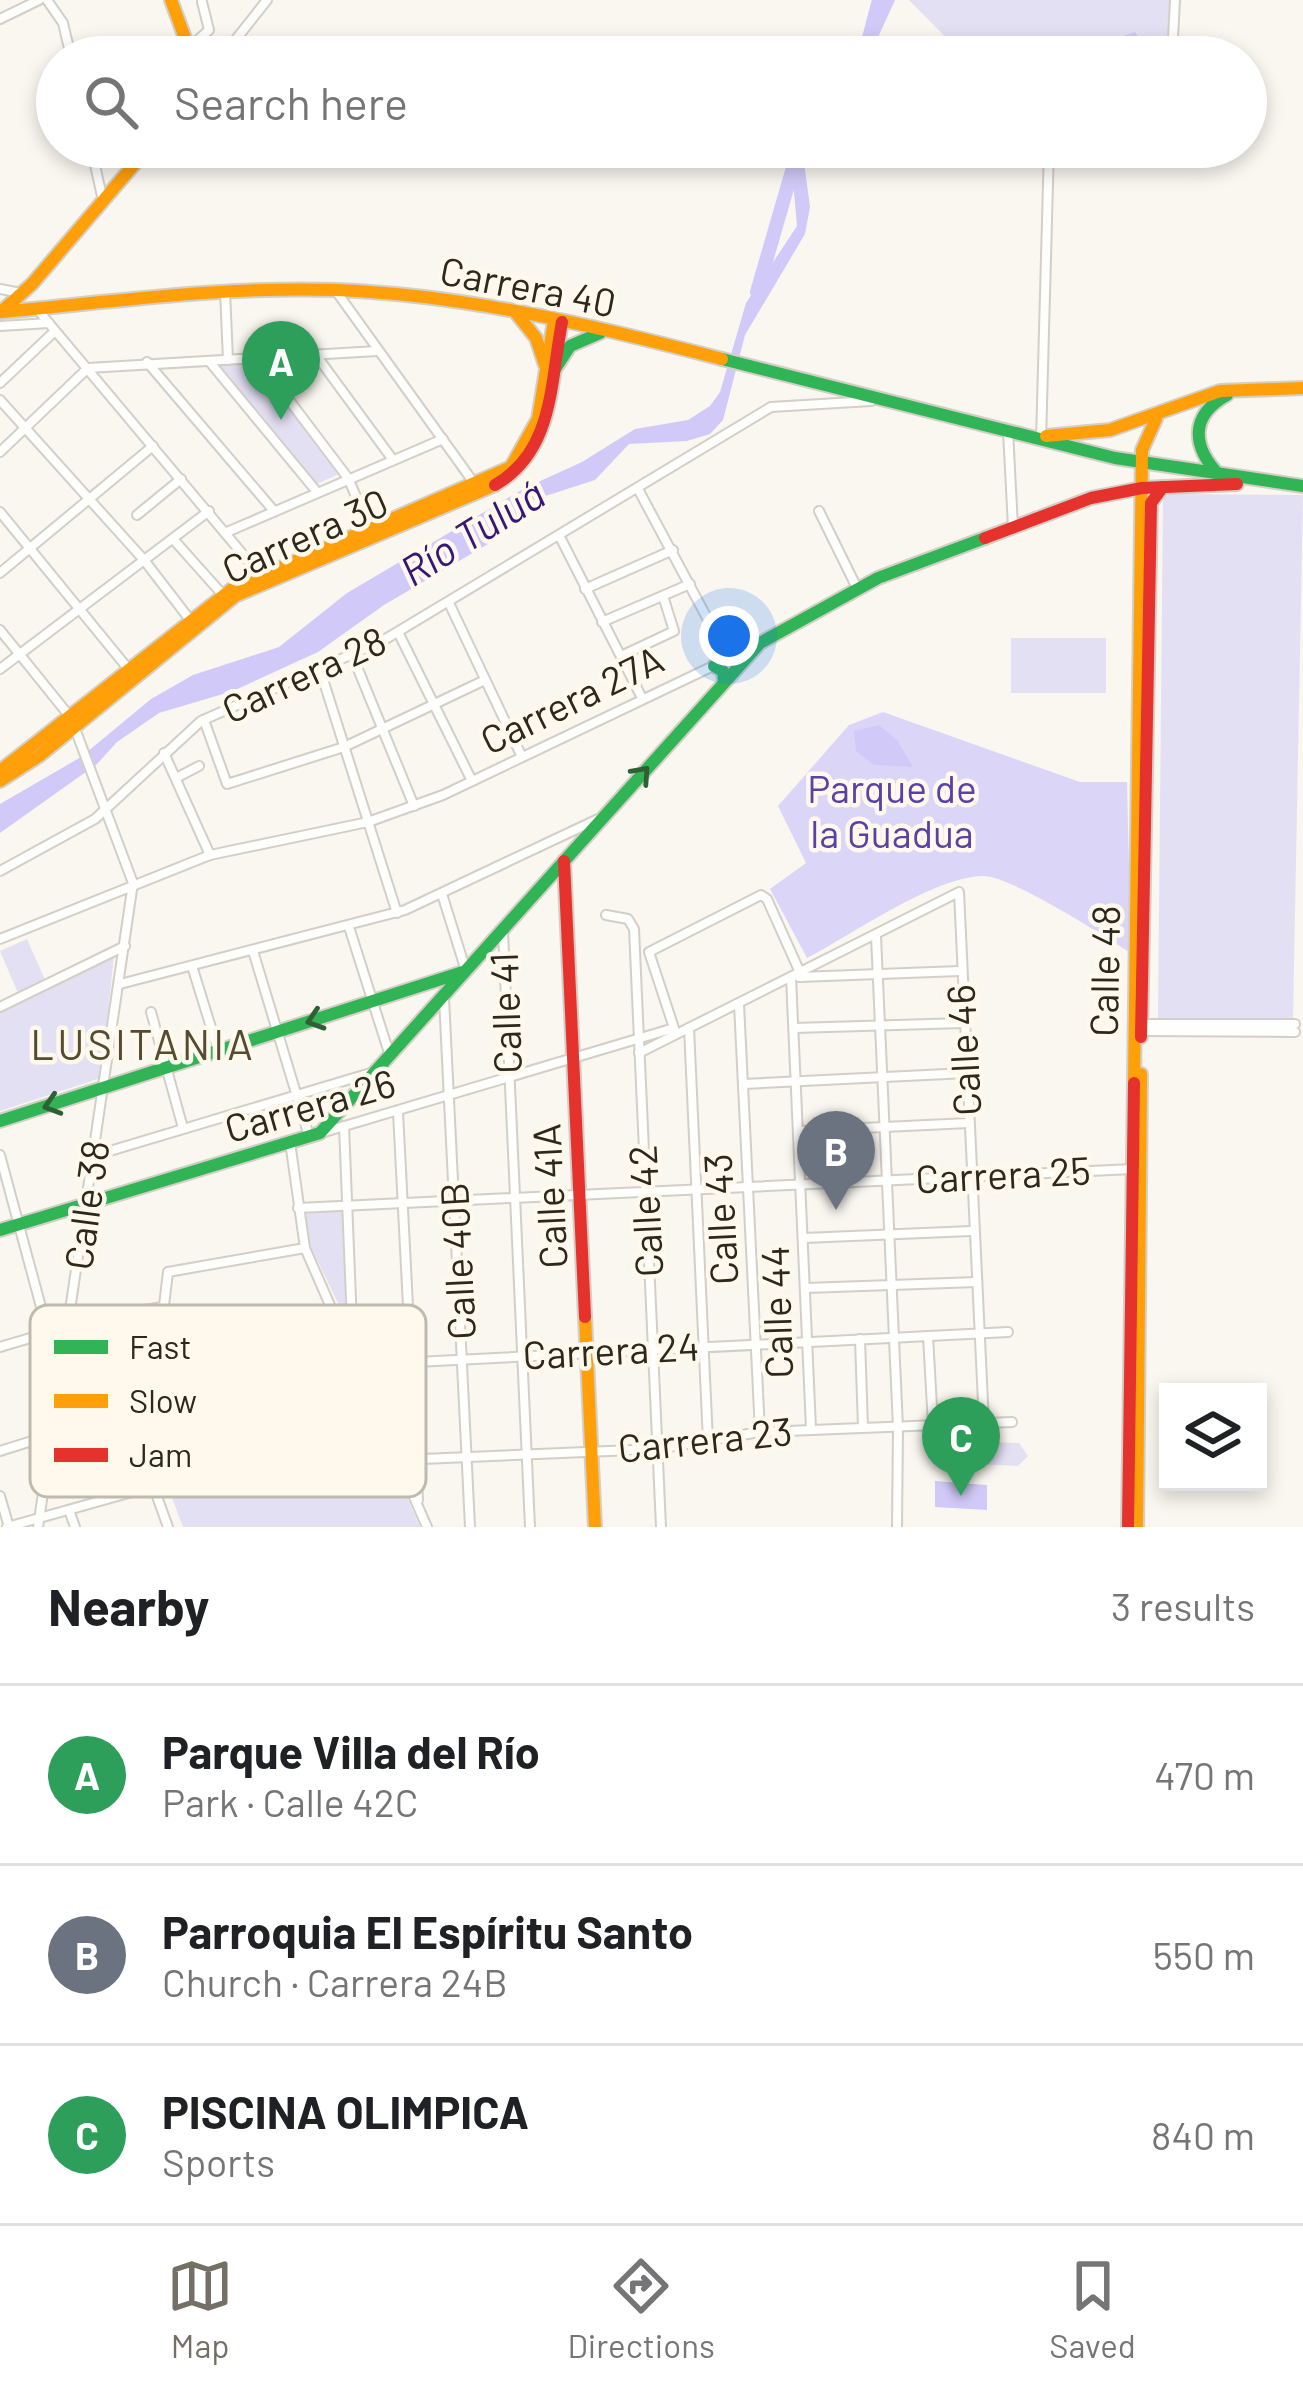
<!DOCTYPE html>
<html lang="en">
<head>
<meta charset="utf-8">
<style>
  body { margin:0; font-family:Barlow,sans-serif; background:#f2f2f2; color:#202124 }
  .controls { position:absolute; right:36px; bottom:36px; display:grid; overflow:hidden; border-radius:0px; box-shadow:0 6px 18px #0003 }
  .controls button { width:108px; height:108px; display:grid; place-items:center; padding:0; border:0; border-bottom:3px solid #e0e0e0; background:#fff; color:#202124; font:60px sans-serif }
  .you { position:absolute; left:729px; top:636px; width:42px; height:42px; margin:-30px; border:9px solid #fff; border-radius:50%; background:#1a73e8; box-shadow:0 0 0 18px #1a73e833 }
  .badge { display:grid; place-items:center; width:78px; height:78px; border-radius:50%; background:#757066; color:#fff; font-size:39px; font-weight:700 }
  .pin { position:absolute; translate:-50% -99px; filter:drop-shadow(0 3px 6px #0008) }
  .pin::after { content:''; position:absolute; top:63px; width:42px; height:36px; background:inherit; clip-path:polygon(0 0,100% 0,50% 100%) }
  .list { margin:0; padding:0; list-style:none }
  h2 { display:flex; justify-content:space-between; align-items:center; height:156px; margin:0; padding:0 48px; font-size:51px }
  h2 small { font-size:39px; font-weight:400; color:#757577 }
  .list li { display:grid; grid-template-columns:78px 1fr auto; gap:36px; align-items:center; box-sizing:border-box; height:180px; padding:0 48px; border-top:3px solid #e0e0e0 }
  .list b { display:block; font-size:45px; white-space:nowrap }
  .list p { margin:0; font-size:39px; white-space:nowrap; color:#757577 }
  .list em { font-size:39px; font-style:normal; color:#757577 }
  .icon { flex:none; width:66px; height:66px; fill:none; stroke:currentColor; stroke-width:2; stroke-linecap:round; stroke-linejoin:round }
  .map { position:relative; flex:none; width:1303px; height:1527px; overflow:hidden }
  .search { position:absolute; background:#fff; box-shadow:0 6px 18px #0003; left:36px; right:36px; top:36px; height:132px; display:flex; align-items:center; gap:30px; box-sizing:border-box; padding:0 42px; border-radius:66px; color:#757577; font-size:45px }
  .sheet { height:696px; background:#fff }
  nav { display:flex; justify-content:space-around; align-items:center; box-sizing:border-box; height:168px; border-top:3px solid #e0e0e0; background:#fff; font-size:33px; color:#757577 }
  nav a { display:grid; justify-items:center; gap:6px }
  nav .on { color:#757066 }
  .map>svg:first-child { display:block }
  .green { fill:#e4e0f3 }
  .forest { fill:#dbd5f8 }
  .water { fill:#d1caf8 }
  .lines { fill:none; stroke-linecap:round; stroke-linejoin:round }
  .river { stroke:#d1caf8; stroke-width:14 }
  .street-casing { stroke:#d3cfc7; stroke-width:12 }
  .fast-casing { stroke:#d3cfc7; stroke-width:16 }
  .slow-casing { stroke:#d3cfc7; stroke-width:16 }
  .jam-casing { stroke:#d3cfc7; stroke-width:16 }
  .street { stroke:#fefefd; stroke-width:8 }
  .fast { stroke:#30b455; stroke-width:12 }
  .slow { stroke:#ff9f0a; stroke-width:12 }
  .jam { stroke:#e5322d; stroke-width:12 }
  .oneway { stroke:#2e6033 }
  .labels { text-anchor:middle; stroke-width:9; stroke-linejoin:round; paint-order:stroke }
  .street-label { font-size:39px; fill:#2d281c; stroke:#fef9ec }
  .park-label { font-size:39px; fill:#5941a5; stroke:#fef9ec }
  .water-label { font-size:42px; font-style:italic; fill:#371679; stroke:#fef9ec }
  .neighbourhood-label { font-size:42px; letter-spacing:3px; fill:#554b30; stroke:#fef9ec }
  .key { fill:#fef9ec; stroke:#bfbaae; stroke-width:3 }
  .key-label { font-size:33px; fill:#2d281c }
</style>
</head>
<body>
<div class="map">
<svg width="1303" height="1527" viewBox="0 0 1303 1527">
  <rect width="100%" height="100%" fill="#faf7f0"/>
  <g class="green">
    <path d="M909,0H1172L1169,57H965Z"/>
    <path d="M255,364L339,474L317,484L221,366Z"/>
    <path d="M1163,494L1303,495L1293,1019L1158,1018Z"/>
    <rect x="1011" y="638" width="95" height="55"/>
    <path d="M27,939L45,980L18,993L0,951Z"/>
    <path d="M114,956L101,1078L0,1111V1013Z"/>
    <path d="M344,1211L349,1326L311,1247L305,1213Z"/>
    <path d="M354,1375L420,1527H183L158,1461L197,1444L203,1449L312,1401V1393Z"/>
    <path d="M953,1441L1019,1443L1028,1456L1018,1466L954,1463L947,1450Z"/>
  </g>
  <path class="forest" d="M883,712L1080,782H1127L1131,953C1105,936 1009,875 983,876C933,877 853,934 807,958L770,889L806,863L778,806L849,725Z"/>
  <g class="water">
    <path d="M883,0H895L869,57H856Z"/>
    <path d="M1135,32L1152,57H1116L1118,38Z"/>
    <path d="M790,147H802L810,207L805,234L745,335L723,420L710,434L687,441L629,444L595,480L533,500L488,544L384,605L318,652L233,691L159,713L117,742L97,764L0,833V804L81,757L151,699L193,675L279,647L347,593L525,488L582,462L635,429L688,420L710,406L720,392L746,303L797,226Z"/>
    <path d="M879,725L897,740L913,767L874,765L856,751L854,731Z"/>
    <path d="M935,1481L987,1485V1510L935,1507Z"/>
  </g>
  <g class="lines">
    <g class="river">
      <path d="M856,57L869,38L879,0"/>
      <path d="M757,292L799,147"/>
    </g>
    <defs>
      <g id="street">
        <path d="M47,0L63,23L71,57"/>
        <path d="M0,19L39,0"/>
        <path d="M189,48L209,30L202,2"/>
        <path d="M222,57L267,0"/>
        <path d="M1172,57L1175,0"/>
        <path d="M91,147L103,201"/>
        <path d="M0,289L21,293"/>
        <path d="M225,291L228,360"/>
        <path d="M336,291L474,483"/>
        <path d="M37,309L261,576"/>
        <path d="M0,326L49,323"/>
        <path d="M316,355L393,460"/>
        <path d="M258,359L348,478L370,529"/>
        <path d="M209,361L317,492"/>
        <path d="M147,362L274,511"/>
        <path d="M0,383L55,331"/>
        <path d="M0,400L144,560L194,625"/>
        <path d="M1008,431L1013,527"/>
        <path d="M1041,441L1049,147"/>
        <path d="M0,452L88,368L377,351"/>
        <path d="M638,489L729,659"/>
        <path d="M819,511L857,588"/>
        <path d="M0,512L130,671"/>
        <path d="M137,515L181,479"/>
        <path d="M227,532L443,439"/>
        <path d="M560,537L642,698"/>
        <path d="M173,539L223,595"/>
        <path d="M0,573L153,446"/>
        <path d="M585,589L673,550"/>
        <path d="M449,603L522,757"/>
        <path d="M602,622L690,584"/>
        <path d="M0,630L71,718L133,883L38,1527"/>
        <path d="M398,632L472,781"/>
        <path d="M621,656L674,631L663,596"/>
        <path d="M353,657L414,806"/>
        <path d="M0,669L209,511"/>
        <path d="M321,673L397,913"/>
        <path d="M204,720L227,784L344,747L485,680"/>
        <path d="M164,753L210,855"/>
        <path d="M176,778L199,766"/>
        <path d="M0,871L95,819L201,721L384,640L771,407L871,401"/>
        <path d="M442,894L466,971"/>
        <path d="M606,915L628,919L634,929L661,1527"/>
        <path d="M349,927L390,1056"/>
        <path d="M503,932L530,1527"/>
        <path d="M876,936L898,1428L897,1527"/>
        <path d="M0,939L210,855L368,822L443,795L753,647"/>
        <path d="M253,951L309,1136"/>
        <path d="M192,966L218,1050"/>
        <path d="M791,977L811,1429"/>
        <path d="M799,977L960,971"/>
        <path d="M120,984L405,910L598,819"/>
        <path d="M444,998L470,1527"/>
        <path d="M739,1004L760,1432"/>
        <path d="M0,1007L125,946"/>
        <path d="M151,1012L183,1128"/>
        <path d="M1140,1024H1295"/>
        <path d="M689,1028L708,1442"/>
        <path d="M794,1028L964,1023"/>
        <path d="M1141,1031L1295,1032"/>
        <path d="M639,1053L959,892L984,1424"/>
        <path d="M744,1084L967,1073"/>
        <path d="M398,1112L418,1500"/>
        <path d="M344,1126L353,1349"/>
        <path d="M799,1131L969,1123"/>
        <path d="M321,1133L674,1028L649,952L761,895L767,899L802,977"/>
        <path d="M290,1142L305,1248L427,1527"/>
        <path d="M0,1155L48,1333"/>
        <path d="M93,1156L374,1072"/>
        <path d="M298,1208L1133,1169"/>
        <path d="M804,1238L971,1231"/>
        <path d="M806,1288L977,1282"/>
        <path d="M928,1336L933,1425"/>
        <path d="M860,1339L863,1427"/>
        <path d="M159,1346L334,1313"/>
        <path d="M0,1347L105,1316L163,1307"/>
        <path d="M0,1451L150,1404"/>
        <path d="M399,1460L657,1449L760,1432L1012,1422"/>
        <path d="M48,1469L145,1463L357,1365L1008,1332"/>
        <path d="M0,1496L9,1527"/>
        <path d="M69,1510L75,1527"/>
        <path d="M7,1527L150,1487"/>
        <path d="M168,1527L145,1463L168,1272L305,1248"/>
      </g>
      <g id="fast">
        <path d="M722,359L1115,458L1303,486"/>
        <path d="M553,372L570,346L600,333"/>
        <path d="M1220,476C1192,447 1189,416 1227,395"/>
        <path d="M714,666L723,671L724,682"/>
        <path d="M0,1121L463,972"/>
        <path d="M0,1230L320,1133L760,643L878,578L985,538"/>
      </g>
      <g id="slow">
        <path d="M171,0L192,57"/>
        <path d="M0,312C112,302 224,286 337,290C467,295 596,326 722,359"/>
        <path d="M1,312L32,284L149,147"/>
        <path d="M516,313L536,338L545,365"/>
        <path d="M1046,436L1110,430L1220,391L1303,388"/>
        <path d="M0,771L232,589L511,467L538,419L554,321"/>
        <path d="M0,781L39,756L235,596L495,485"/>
        <path d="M1134,1083L1142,450L1156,419"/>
        <path d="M585,1317L595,1527"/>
        <path d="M1137,1527L1141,1074"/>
      </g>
      <g id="jam">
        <path d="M495,485C554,451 550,384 562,322"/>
        <path d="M985,538L1091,498L1142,488L1237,484"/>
        <path d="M564,861L585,1317"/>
        <path d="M1141,1037L1151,503L1163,487"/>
        <path d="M1128,1527L1134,1083"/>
      </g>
    </defs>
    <use href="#street" class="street-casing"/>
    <use href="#fast" class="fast-casing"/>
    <use href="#slow" class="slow-casing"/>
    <use href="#jam" class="jam-casing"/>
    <use href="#street" class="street"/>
    <use href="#fast" class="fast"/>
    <use href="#slow" class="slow"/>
    <use href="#jam" class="jam"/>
  </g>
  <defs><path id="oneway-chevron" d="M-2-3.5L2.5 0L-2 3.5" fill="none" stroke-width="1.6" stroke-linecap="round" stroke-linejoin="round" transform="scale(3)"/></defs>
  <g class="oneway">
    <use href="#oneway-chevron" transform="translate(642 774) rotate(-48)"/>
    <use href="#oneway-chevron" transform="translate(315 1020) rotate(162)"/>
    <use href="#oneway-chevron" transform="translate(52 1105) rotate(163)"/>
  </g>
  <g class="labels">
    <g class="street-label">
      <text transform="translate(528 287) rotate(11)" y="14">Carrera 40</text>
      <text transform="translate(305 536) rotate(-24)" y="14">Carrera 30</text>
      <text transform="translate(304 675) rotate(-25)" y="14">Carrera 28</text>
      <text transform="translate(572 700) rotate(-26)" y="14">Carrera 27A</text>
      <text transform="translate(1105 971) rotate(-89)" y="14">Calle 48</text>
      <text transform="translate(506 1013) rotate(-92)" y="14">Calle 41</text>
      <text transform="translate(964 1050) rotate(-93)" y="14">Calle 46</text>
      <text transform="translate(310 1106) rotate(-16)" y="14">Carrera 26</text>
      <text transform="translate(1003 1175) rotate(-3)" y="14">Carrera 25</text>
      <text transform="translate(550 1196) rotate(-93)" y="14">Calle 41A</text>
      <text transform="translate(87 1205) rotate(-82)" y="14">Calle 38</text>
      <text transform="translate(646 1211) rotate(-93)" y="14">Calle 42</text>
      <text transform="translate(721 1219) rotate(-93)" y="14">Calle 43</text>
      <text transform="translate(458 1261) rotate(-93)" y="14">Calle 40B</text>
      <text transform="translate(777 1312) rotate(-92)" y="14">Calle 44</text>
      <text transform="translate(611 1351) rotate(-3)" y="14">Carrera 24</text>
      <text transform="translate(705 1440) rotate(-6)" y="14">Carrera 23</text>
    </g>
    <g class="park-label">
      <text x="892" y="803">Parque de<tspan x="892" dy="45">la Guadua</tspan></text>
    </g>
    <g class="water-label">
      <text transform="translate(472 533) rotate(-32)" y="15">Río Tuluá</text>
    </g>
    <g class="neighbourhood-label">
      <text x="143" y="1060">LUSITANIA</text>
    </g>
  </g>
  <rect x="30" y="1305" width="396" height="192" rx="18" class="key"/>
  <rect x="54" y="1340" width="54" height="14" fill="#30b455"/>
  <rect x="54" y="1394" width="54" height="14" fill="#ff9f0a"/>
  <rect x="54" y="1448" width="54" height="14" fill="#e5322d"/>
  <g class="key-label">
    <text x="129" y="1359">Fast</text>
    <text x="129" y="1413">Slow</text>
    <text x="129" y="1467">Jam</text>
  </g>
</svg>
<div class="controls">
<button><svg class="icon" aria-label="layers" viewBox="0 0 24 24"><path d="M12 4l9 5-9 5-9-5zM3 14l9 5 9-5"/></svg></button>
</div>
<div class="you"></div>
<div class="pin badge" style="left:281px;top:420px;background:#2e9e5b">A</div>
<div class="pin badge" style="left:836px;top:1210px;background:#6b7280">B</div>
<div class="pin badge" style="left:961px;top:1496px;background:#2e9e5b">C</div>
<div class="search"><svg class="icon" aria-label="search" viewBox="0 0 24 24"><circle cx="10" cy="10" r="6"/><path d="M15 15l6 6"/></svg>Search here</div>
</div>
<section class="sheet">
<h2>Nearby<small>3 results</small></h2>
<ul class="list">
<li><span class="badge" style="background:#2e9e5b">A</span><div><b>Parque Villa del Río</b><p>Park · Calle 42C</p></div><em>470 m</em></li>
<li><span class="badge" style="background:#6b7280">B</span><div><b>Parroquia El Espíritu Santo</b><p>Church · Carrera 24B</p></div><em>550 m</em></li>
<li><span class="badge" style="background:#2e9e5b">C</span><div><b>PISCINA OLIMPICA</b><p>Sports</p></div><em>840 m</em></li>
</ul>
</section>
<nav>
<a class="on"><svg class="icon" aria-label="map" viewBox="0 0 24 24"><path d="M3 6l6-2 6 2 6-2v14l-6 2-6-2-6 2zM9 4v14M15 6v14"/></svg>Map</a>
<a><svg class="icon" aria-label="directions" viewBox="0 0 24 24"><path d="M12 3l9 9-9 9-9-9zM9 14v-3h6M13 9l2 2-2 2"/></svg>Directions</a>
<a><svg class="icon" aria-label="saved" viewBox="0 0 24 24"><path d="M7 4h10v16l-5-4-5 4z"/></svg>Saved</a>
</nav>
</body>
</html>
